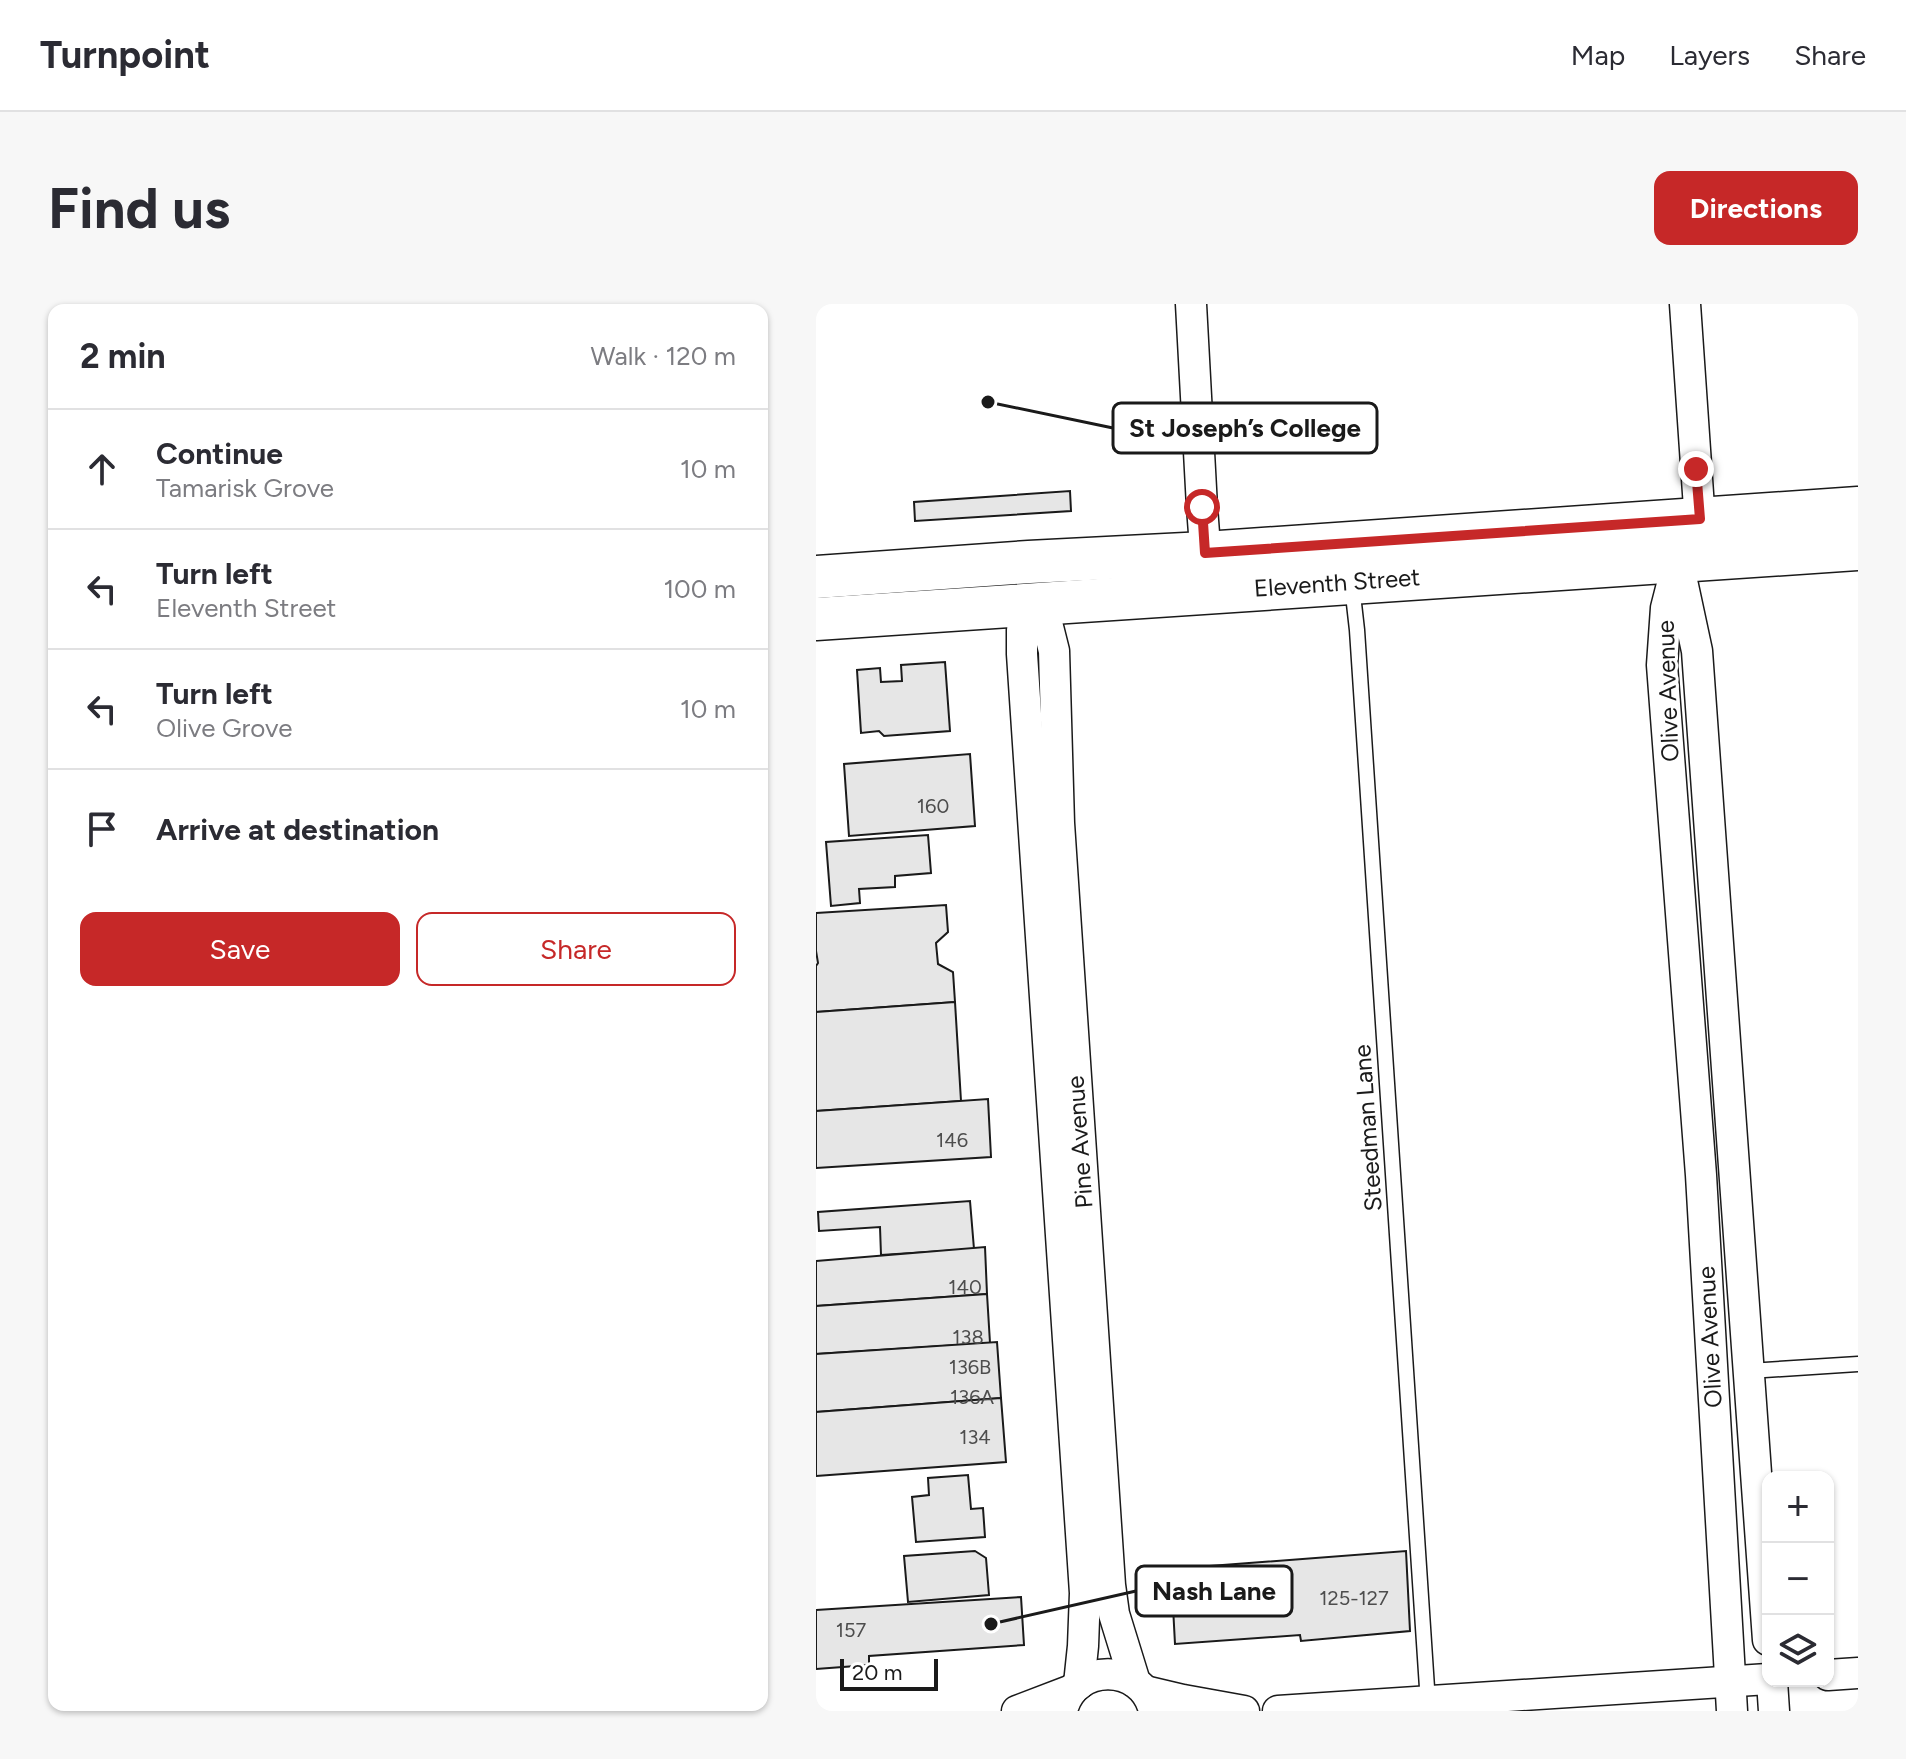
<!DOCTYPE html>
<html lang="en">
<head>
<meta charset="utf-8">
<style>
  body { margin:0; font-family:Figtree,sans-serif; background:#f7f7f7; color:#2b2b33 }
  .controls { position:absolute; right:24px; bottom:24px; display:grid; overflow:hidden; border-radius:16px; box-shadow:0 2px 6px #0004 }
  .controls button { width:72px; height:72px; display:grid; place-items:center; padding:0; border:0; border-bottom:2px solid #e1e1e2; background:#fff; color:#2b2b33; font:40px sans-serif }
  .scale { position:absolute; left:24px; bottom:20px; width:98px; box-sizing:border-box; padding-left:8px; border:4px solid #1a1a1a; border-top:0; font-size:22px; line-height:28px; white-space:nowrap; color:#1a1a1a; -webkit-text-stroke:6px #fff; paint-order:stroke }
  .stop { position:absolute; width:24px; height:24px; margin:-18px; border:6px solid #c62828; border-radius:50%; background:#fff }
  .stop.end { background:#c62828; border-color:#fff; box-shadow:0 2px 8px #0008 }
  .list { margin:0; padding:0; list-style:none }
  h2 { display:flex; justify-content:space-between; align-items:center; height:104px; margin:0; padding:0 32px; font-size:34px }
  h2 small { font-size:26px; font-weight:400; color:#7c7c81 }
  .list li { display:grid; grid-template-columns:52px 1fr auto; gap:24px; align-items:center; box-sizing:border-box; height:120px; padding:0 32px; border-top:2px solid #e1e1e2 }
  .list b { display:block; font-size:30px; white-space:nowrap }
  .list p { margin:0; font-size:26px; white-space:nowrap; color:#7c7c81 }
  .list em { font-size:26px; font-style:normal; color:#7c7c81 }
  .actions { display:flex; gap:16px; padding:24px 32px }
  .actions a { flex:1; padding:18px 0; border:2px solid #c62828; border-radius:16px; text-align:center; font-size:28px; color:#c62828 }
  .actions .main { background:#c62828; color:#fff }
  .icon { flex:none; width:44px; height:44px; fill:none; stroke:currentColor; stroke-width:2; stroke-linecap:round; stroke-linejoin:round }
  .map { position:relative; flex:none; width:1042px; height:1407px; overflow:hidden; border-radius:16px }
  header { display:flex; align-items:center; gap:48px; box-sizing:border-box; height:112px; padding:0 40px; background:#fff; border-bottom:2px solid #e1e1e2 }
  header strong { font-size:38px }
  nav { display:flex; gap:44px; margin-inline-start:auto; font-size:28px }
  .intro { display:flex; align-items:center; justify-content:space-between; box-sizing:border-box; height:192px; padding:0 48px }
  h1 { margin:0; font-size:56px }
  .button { padding:20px 36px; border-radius:16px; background:#c62828; color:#fff; font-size:28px; font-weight:700 }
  main { display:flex; gap:48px; padding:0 48px }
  aside { flex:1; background:#fff; border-radius:16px; box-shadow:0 2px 6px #0004 }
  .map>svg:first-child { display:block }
  .building { fill:#e6e6e6; stroke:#1a1a1a; stroke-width:2 }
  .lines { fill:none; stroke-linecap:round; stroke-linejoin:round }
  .lane-casing { stroke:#1a1a1a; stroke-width:17 }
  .street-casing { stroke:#1a1a1a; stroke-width:33 }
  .secondary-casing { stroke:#1a1a1a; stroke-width:45 }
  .lane { stroke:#fff; stroke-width:14 }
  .street { stroke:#fff; stroke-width:30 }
  .secondary { stroke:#fff; stroke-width:42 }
  .route { stroke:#c62828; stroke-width:10 }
  .labels { text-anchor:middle; stroke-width:6; stroke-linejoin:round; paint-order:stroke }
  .number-label { font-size:20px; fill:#4d4d4d }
  .street-label { font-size:24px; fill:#1a1a1a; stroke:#fff }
  .leader { fill:none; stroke:#1a1a1a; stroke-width:3 }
  .callout-dot { fill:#1a1a1a; stroke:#fff; stroke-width:3 }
  .callout { fill:#fff; stroke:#1a1a1a; stroke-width:3 }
  .callout-label { font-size:26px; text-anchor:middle; font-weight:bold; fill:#1a1a1a }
</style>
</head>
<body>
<header>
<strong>Turnpoint</strong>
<nav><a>Map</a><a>Layers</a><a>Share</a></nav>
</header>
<div class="intro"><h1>Find us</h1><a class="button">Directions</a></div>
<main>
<aside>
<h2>2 min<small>Walk · 120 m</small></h2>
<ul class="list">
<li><svg class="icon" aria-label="ahead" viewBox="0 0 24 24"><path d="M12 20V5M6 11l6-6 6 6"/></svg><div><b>Continue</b><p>Tamarisk Grove</p></div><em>10 m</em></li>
<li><svg class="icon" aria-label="left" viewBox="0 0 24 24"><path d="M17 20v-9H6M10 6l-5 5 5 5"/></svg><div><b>Turn left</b><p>Eleventh Street</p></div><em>100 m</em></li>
<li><svg class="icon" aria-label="left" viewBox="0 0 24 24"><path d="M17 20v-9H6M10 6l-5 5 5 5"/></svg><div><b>Turn left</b><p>Olive Grove</p></div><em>10 m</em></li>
<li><svg class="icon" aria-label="arrive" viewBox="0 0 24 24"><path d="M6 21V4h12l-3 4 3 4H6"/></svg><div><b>Arrive at destination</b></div></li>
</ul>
<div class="actions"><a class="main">Save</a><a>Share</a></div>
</aside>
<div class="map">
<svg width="1042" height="1407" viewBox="0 0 1042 1407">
  <rect width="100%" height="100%" fill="#fff"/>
  <g class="building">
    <path d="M254,187L255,207L99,217L98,198Z"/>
    <path d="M129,358L134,427L68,432L63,427L45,429L41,366L64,364L65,378L86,377L85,361Z"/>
    <path d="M154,450L159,522L33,532L28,460Z"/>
    <path d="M112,531L115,569L79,572V583L43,585L44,599L15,602L10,538Z"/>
    <path d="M130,601L132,628L120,639L122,660L137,668L139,698L0,708V662L2,659L0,647V609Z"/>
    <path d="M139,698L145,797L0,807V708Z"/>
    <path d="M172,795L175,853L0,864V807Z"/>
    <path d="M154,897L158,945L65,951L64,923L3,927L2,908Z"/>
    <path d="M169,943L171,990L0,1002V957Z"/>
    <path d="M171,990L174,1039L0,1050V1002Z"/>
    <path d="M181,1038L185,1094L0,1108V1050Z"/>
    <path d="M185,1094L190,1158L0,1172V1108Z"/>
    <path d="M152,1171L155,1205L167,1204L169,1233L100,1238L96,1193L113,1191L112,1174Z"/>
    <path d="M159,1247L170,1254L173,1291L92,1298L88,1252Z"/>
    <path d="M590,1247L594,1327L485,1337L484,1331L359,1340L355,1265Z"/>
    <path d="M205,1293L208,1341L53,1352V1361L0,1365V1306Z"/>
  </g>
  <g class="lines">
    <defs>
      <g id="lane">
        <path d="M536,282L541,326L612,1399"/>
        <path d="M933,1067L1042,1060"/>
      </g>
      <g id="street">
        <path d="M375,0L386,203L391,269"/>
        <path d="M869,0L885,233"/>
        <path d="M862,257L850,304L846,361L885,871L916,1407"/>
        <path d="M863,263L881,347L952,1336"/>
        <path d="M216,299L232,323L238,347L243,519L294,1281L298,1310L319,1378"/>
        <path d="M216,299L206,326V350L269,1289L267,1342L263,1380"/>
        <path d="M1012,1371L1042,1369"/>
        <path d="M956,1377L958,1407"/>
        <path d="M329,1387L367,1396L428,1407"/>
        <path d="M201,1407L256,1386"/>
        <path d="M246,1407C257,1358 327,1358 338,1407"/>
        <path d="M462,1407L952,1375"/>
      </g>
      <g id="secondary">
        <path d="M0,273L213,258L389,249L1042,204"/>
        <path d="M0,315L1042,245"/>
      </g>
    </defs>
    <use href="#lane" class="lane-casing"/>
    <use href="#street" class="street-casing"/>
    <use href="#secondary" class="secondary-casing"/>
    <use href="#lane" class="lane"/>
    <use href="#street" class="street"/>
    <use href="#secondary" class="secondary"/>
  </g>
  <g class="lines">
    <path class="route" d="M386,203L389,249L884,215L880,165"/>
  </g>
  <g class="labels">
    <g class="number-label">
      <text x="117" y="509">160</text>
      <text x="136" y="843">146</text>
      <text x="149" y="990">140</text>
      <text x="152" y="1040">138</text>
      <text x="154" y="1070">136B</text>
      <text x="156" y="1100">136A</text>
      <text x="159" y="1140">134</text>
      <text x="538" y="1301">125-127</text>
      <text x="35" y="1333">157</text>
    </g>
    <g class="street-label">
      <text transform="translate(521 279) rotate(-4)" y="8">Eleventh Street</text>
      <text transform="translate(852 387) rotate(-92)" y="8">Olive Avenue</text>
      <text transform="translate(552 824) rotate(-94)" y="8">Steedman Lane</text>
      <text transform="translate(264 838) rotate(-94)" y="8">Pine Avenue</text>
      <text transform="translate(894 1033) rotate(-93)" y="8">Olive Avenue</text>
    </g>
  </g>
  <path class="leader" d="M172 98L297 124M175 1320L320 1287"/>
  <g class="callout-dot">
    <circle cx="172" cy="98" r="8"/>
    <circle cx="175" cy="1320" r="8"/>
  </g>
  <g class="callout">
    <rect x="297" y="99" width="264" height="50" rx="8"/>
    <rect x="320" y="1262" width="156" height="50" rx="8"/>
  </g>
  <g class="callout-label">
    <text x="429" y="133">St Joseph’s College</text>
    <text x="398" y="1296">Nash Lane</text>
  </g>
</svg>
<div class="controls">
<button>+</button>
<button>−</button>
<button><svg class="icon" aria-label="layers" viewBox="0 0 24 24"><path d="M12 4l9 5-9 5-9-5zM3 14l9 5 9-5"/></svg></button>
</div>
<div class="scale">20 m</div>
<div class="stop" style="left:386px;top:203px"></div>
<div class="stop end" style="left:880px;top:165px"></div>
</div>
</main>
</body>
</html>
